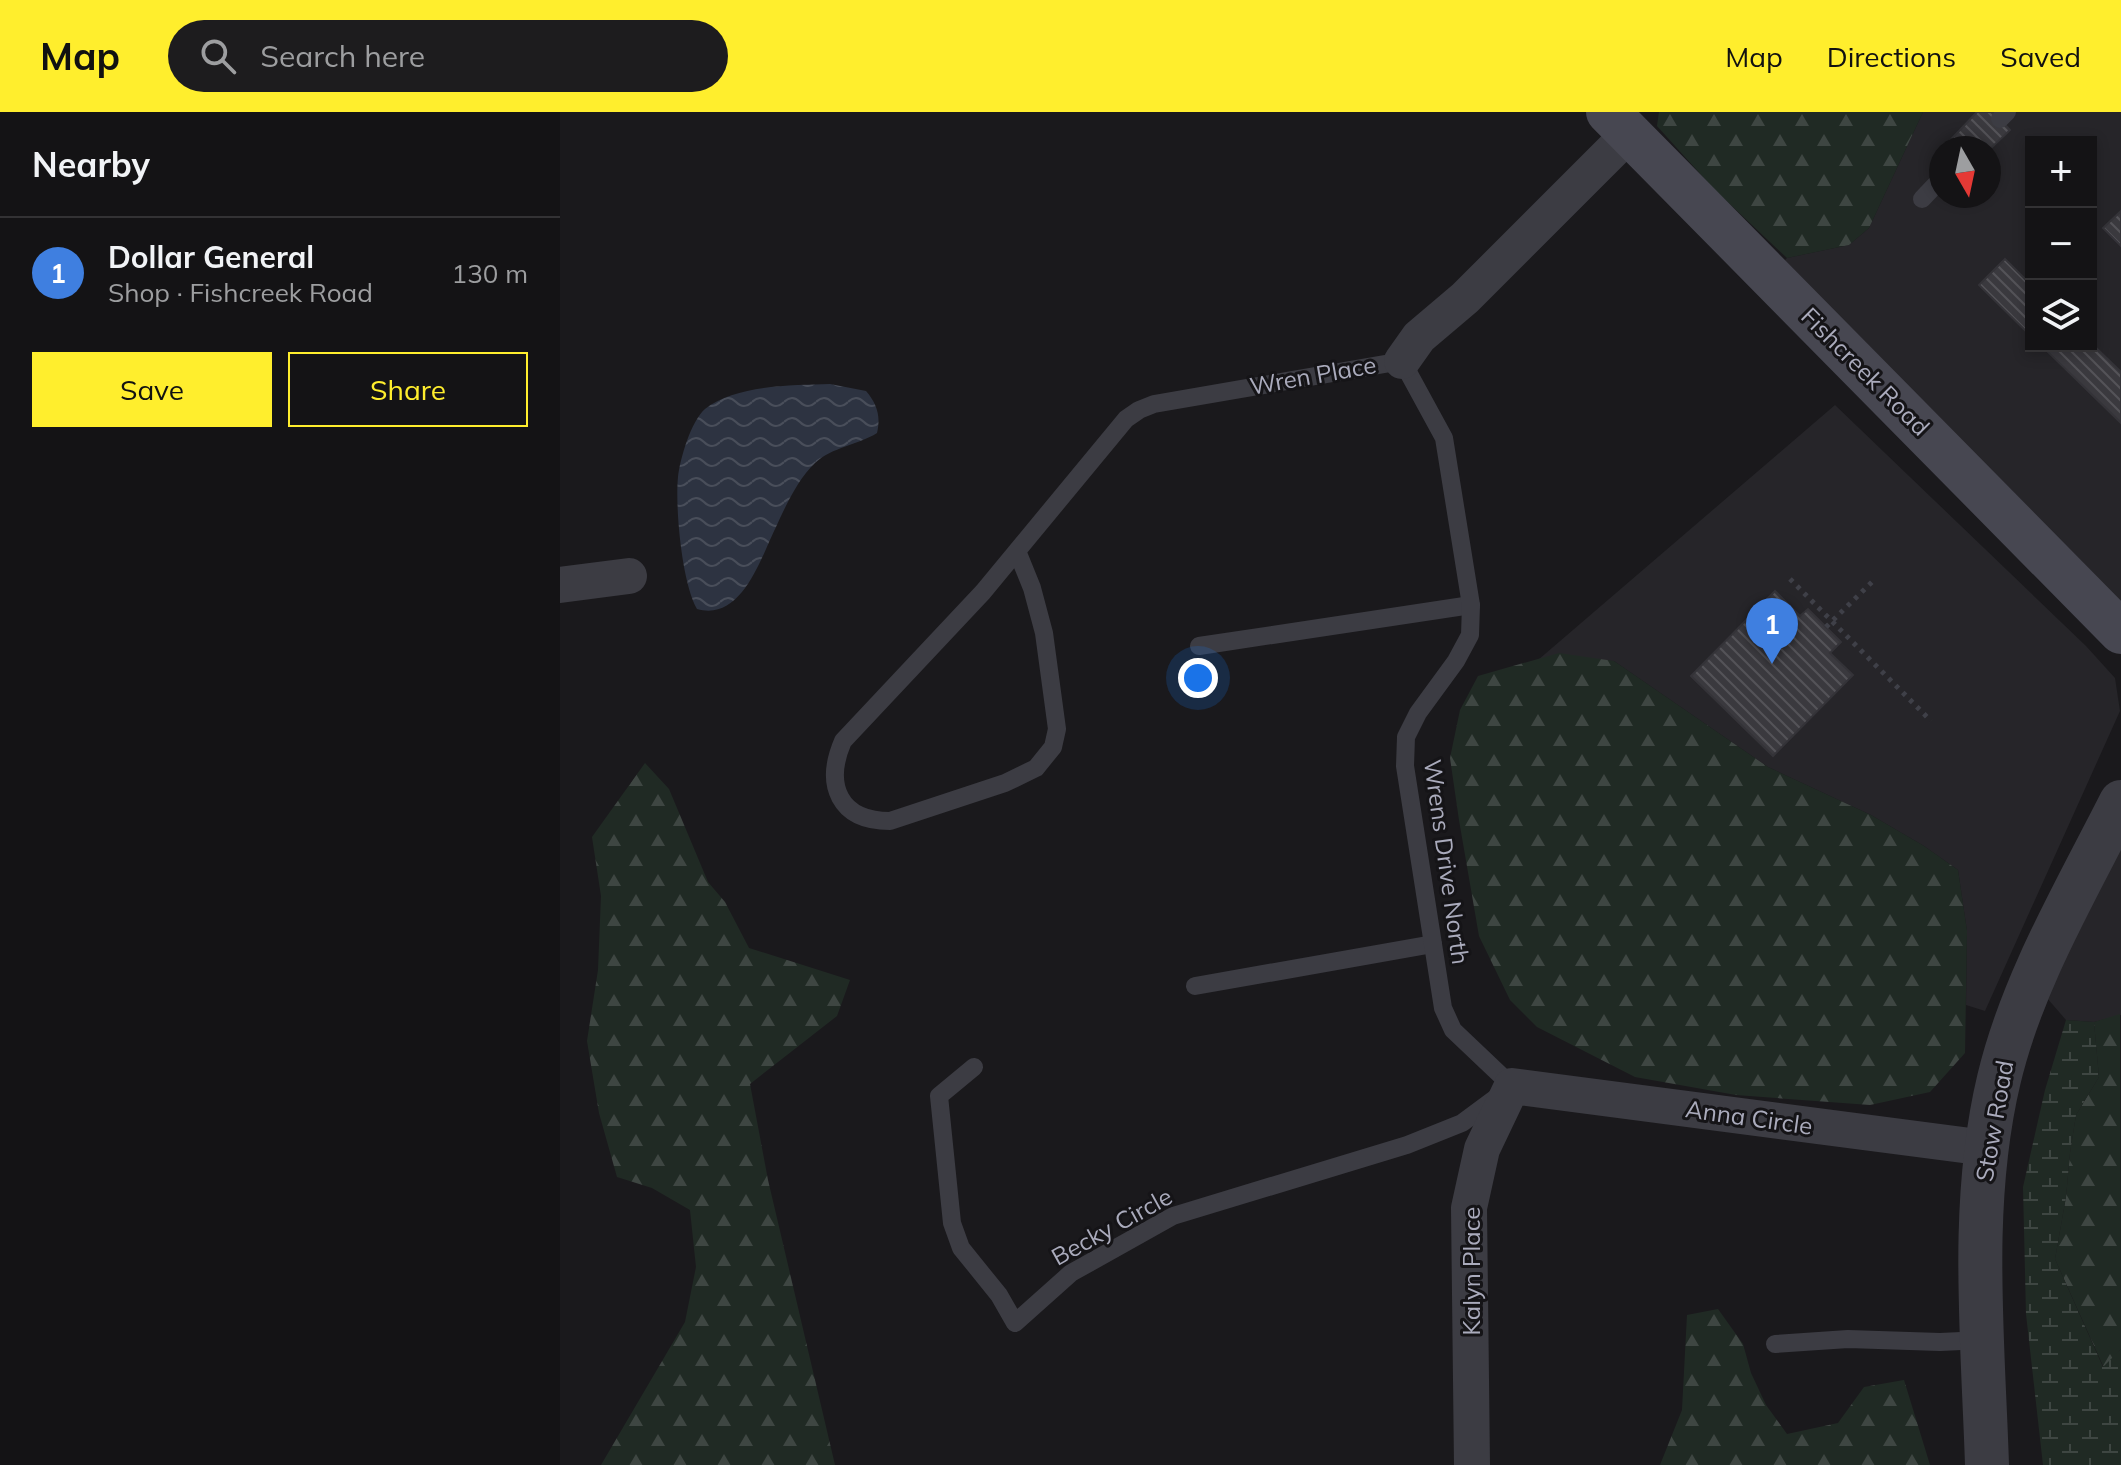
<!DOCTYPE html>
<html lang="en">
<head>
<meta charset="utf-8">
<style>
  body { margin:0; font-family:Mulish,sans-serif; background:#1d1c1e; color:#f1f3f6 }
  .controls { position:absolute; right:24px; top:24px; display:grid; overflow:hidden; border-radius:0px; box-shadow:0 4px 12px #0003 }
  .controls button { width:72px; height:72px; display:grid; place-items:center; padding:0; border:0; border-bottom:2px solid #333234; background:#141315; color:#f1f3f6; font:40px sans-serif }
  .compass { position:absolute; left:1369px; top:24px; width:72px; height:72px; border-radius:50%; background:#141315; box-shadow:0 4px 12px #0003; rotate:171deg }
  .you { position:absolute; left:638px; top:566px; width:28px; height:28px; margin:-20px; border:6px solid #fff; border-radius:50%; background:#1a73e8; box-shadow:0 0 0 12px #1a73e833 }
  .badge { display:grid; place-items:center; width:52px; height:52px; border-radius:50%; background:#ffee2d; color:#fff; font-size:26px; font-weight:700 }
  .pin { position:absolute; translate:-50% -66px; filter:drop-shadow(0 2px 4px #0008) }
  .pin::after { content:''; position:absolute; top:42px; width:28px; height:24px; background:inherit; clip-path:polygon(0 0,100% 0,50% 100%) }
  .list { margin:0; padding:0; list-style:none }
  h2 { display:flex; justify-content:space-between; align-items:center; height:104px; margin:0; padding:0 32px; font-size:34px }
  h2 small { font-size:26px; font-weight:400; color:#9d9ea0 }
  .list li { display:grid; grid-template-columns:52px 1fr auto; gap:24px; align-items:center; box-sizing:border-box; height:112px; padding:0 32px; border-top:2px solid #333234 }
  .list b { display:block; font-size:30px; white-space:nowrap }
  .list p { margin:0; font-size:26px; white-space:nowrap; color:#9d9ea0 }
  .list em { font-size:26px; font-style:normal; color:#9d9ea0 }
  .actions { display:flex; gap:16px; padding:24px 32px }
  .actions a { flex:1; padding:18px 0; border:2px solid #ffee2d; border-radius:0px; text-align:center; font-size:28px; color:#ffee2d }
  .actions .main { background:#ffee2d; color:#111 }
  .icon { flex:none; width:44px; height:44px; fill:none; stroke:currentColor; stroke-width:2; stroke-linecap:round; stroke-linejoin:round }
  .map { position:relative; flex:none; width:1561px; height:1353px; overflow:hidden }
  header { display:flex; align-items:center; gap:48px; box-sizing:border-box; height:112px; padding:0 40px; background:#ffee2d; color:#111 }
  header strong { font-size:38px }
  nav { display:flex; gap:44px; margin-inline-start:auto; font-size:28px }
  .search { width:560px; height:72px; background:#1d1c1e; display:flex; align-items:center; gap:20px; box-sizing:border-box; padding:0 28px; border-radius:44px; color:#9d9ea0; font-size:30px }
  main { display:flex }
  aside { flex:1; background:#141315 }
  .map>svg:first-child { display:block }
  .built { fill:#262529; fill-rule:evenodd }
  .forest { fill:url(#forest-firs) }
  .wetland { fill:url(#wetland-marsh) }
  .water { fill:url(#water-waves) }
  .building { fill:url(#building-back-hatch); stroke:#343338; stroke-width:2 }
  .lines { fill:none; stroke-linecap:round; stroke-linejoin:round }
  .path { stroke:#3f4048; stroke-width:5; stroke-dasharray:4 6; stroke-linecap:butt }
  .service { stroke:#3c3c43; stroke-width:18 }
  .minor { stroke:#3c3c43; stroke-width:36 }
  .tertiary { stroke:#3c3c43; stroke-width:44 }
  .secondary { stroke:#474751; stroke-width:44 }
  .labels { text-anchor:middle; stroke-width:6; stroke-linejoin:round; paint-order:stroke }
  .street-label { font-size:24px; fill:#aaabbc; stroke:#151417 }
</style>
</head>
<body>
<header>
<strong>Map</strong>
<div class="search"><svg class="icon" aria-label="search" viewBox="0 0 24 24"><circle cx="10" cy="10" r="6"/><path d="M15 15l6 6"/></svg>Search here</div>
<nav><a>Map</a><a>Directions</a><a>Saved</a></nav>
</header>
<main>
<aside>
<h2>Nearby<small></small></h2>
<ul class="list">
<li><span class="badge" style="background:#3f7fe0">1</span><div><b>Dollar General</b><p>Shop · Fishcreek Road</p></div><em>130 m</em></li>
</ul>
<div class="actions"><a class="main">Save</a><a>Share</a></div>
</aside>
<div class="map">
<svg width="1561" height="1353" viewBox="0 0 1561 1353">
  <defs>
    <pattern id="forest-firs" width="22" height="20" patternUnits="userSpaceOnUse" patternTransform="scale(2)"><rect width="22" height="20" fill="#202a24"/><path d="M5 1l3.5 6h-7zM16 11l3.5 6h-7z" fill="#3e4642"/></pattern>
    <pattern id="wetland-marsh" width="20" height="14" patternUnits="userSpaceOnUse" patternTransform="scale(2)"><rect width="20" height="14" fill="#202a24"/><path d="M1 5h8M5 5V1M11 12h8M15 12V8" fill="none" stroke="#3e4642"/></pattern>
    <pattern id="water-waves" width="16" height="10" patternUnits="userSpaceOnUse" patternTransform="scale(2)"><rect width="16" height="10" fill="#2d3341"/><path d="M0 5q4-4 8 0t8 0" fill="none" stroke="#494e5a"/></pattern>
    <pattern id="building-back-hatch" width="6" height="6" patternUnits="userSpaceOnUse" patternTransform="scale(2)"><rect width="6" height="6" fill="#3a393e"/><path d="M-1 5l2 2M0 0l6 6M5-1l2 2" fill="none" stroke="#545358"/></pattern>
  </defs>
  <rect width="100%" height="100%" fill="#1a191c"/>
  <g class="built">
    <path d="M1363,0H1561V506L1215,159L1227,146L1289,133L1309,116ZM1471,30H1531V234H1471ZM1381,36H1429V84H1381Z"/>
    <path d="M1275,293L1526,534L1555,566L1560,599L1425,899L1406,893L1407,819L1398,758L1364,734L1311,703L1208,655L1054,549L978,548Z"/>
    <path d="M1561,720V903L1534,910L1506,908L1487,886Z"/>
  </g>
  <g class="forest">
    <path d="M1099,0H1363L1309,116L1289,133L1227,146L1153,76L1097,14Z"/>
    <path d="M999,541L1054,549L1208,655L1311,703L1364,734L1398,758L1407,819L1405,941L1370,980L1310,993L1176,983L1075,965L977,915L950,888L919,824L899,708L890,646L900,598L918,564Z"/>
    <path d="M85,651L109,677L148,770L165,790L189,836L290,868L277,904L190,972L208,1068L275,1353H41L125,1210L136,1155L130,1098L92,1076L57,1065L39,1001L27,929L38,858L41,784L32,725Z"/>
    <path d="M1560,902L1561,1237L1544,1256L1495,1147L1506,1085L1510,1041L1516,1003L1539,965L1534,910Z"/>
    <path d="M1158,1197L1183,1232L1191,1261L1206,1293L1227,1322L1278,1311L1304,1275L1344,1268L1370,1353H1100L1122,1298L1127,1203Z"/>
  </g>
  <path class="wetland" d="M1506,908L1534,910L1539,965L1516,1003L1510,1041L1506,1085L1495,1147L1543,1255L1561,1237V1353H1483L1466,1202L1463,1075L1485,978Z"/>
  <path class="water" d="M270,272L306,279C317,292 321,304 317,321C298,333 272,335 255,351C238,367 226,393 216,415C201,445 182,510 137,497C122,471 115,396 118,365C120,347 131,309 145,297C175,273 233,273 270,272Z"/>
  <g class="building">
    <path d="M1417,0H1433L1450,18L1429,38V36L1381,38Z"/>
    <path d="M1561,99V134L1543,116Z"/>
    <path d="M1445,147L1471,173V224L1419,173Z"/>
    <path d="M1531,231L1561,260V311L1482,234H1531Z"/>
    <path d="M1215,479L1240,504L1248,497L1281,530L1270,541L1293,563L1213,644L1131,564Z"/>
  </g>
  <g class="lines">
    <g class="path">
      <path d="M1230,467L1371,609"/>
      <path d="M1266,515L1313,469"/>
    </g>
    <g class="service">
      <path d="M1440,7L1447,0"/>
      <path d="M1362,87L1381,67"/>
      <path d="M639,534L911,493"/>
      <path d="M635,874L873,832"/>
      <path d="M414,955L379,984L392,1111L401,1136L439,1183L455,1211L511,1161L613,1104L847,1033L902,1011L952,974L893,918L883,896L845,654L846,625L858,601L896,549L910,523L911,493L884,326L842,249L594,292L579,298L566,307L423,480L283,629C264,673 279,709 330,709L445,671L476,656L493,635L497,617L484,521L472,476L457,439"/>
      <path d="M1215,1232L1288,1227L1380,1230L1423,1228"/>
    </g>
    <g class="minor">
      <path d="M842,249L859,225L905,186L1070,21"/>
      <path d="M0,473L69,464"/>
      <path d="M912,1353L909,1096L922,1037L952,974L1426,1036"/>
    </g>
    <path class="tertiary" d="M1427,1353C1423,1226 1409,1092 1439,967C1462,870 1516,779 1561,690"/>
    <path class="secondary" d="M1048,0L1561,520"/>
  </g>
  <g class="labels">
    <g class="street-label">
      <text transform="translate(1305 260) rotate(45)" y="8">Fishcreek Road</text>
      <text transform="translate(753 264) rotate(-10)" y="8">Wren Place</text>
      <text transform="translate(886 750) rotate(82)" y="8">Wrens Drive North</text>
      <text transform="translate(1189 1006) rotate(8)" y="8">Anna Circle</text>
      <text transform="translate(1435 1009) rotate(-80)" y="8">Stow Road</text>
      <text transform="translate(552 1115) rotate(-29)" y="8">Becky Circle</text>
      <text transform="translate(912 1159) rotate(-90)" y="8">Kalyn Place</text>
    </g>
  </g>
</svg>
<div class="controls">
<button>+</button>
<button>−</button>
<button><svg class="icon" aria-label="layers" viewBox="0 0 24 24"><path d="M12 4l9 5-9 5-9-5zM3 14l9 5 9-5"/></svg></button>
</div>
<svg class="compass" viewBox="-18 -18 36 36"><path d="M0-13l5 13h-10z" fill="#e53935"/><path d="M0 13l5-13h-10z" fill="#9d9ea0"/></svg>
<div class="you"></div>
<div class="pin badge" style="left:1212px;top:552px;background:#3f7fe0">1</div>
</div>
</main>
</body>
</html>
